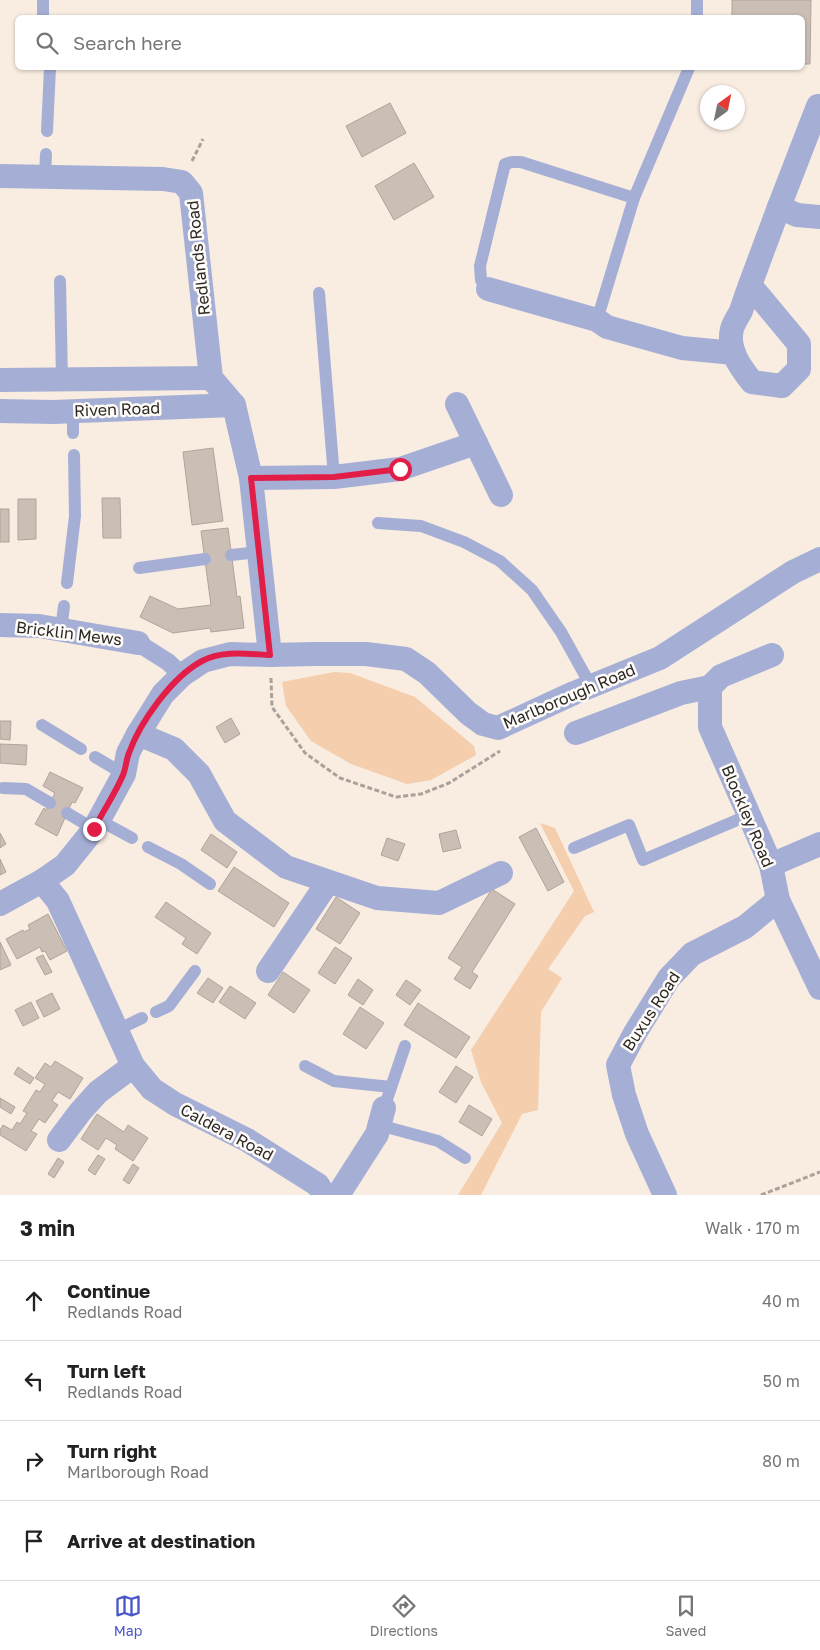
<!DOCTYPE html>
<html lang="en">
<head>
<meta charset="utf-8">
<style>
  body { margin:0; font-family:"Golos Text",sans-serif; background:#f2f2f2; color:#222 }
  .compass { position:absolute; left:700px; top:85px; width:45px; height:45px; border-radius:50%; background:#fff; box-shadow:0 1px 4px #0004; rotate:33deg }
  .stop { position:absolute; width:15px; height:15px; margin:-11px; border:4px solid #e11d48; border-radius:50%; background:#fff }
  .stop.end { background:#e11d48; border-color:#fff; box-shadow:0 1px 5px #0008 }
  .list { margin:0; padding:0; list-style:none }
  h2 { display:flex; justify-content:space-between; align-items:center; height:65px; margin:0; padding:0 20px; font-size:21px }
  h2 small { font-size:16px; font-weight:400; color:#767676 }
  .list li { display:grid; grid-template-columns:32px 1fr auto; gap:15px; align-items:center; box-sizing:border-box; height:80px; padding:0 20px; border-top:1px solid #e0e0e0 }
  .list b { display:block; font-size:19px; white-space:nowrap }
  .list p { margin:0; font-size:16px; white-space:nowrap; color:#767676 }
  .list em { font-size:16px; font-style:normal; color:#767676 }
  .icon { flex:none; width:28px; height:28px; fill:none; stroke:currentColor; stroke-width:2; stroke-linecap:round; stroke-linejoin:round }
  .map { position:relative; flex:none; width:820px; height:1195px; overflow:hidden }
  .search { position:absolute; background:#fff; box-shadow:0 1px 4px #0004; left:15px; right:15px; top:15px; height:55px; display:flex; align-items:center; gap:12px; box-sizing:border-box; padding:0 18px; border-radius:8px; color:#767676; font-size:19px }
  .sheet { height:385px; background:#fff }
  nav { display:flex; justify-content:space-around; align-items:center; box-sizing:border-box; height:70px; border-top:1px solid #e0e0e0; background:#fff; font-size:14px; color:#767676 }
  nav a { display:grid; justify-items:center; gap:2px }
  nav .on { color:#4956cb }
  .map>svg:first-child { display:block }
  .green { fill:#f4cead }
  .building { fill:#cbbfb5; stroke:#b0a49a }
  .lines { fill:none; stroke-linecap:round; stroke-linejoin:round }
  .path { stroke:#aba199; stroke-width:3; stroke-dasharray:5 2.5; stroke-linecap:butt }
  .service { stroke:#a5afd6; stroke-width:12 }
  .pedestrian { stroke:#a5afd6; stroke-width:18 }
  .minor { stroke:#a5afd6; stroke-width:24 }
  .route { stroke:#e11d48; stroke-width:6 }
  .labels { text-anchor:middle; stroke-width:5; stroke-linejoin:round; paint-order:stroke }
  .street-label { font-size:16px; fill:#2b2723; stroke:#fefbf9 }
</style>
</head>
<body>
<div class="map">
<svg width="820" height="1195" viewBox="0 0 820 1195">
  <rect width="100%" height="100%" fill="#f9ece1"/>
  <g class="green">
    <path d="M334,672L350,673L415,697L474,746L476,755L431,780L407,784L351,764L311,741L286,706L282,682Z"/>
    <path d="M540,823L555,828L594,912L585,916L548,969L562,978L541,1012L538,1110L522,1114L481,1195H458L502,1123L481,1082L471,1050L574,891Z"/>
  </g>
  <g class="building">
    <path d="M732,0H811L810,64H802V18H732Z"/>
    <path d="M390,103L406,133L362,157L346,126Z"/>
    <path d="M414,163L434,197L394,220L375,186Z"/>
    <path d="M213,448L223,521L192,525L183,452Z"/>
    <path d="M102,498H120L121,538H103Z"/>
    <path d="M18,499H36V539L18,540Z"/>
    <rect x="0" y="509" width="9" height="33"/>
    <path d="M228,528L237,597L240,596L244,628L211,632L210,628L173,633L140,617L150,596L178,609L211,605L201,531Z"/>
    <path d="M231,718L240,734L225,743L216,727Z"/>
    <path d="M0,721H11L10,740L0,739Z"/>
    <path d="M0,744L27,745L26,765L0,763Z"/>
    <path d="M50,772L83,788L75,803L72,802L57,836L35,824L44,808L46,810L55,793L43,786Z"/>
    <path d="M536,828L564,882L548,891L519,837Z"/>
    <path d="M456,830L461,848L443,852L439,834Z"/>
    <path d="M0,833L6,844L0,848Z"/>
    <path d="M211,834L237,852L227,868L201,850Z"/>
    <path d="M387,838L405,844L398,861L381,855Z"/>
    <path d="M0,859L6,872L0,875Z"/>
    <path d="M234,867L289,903L274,927L218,891Z"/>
    <path d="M492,889L515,904L472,972L478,976L470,989L454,979L462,967L448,958Z"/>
    <path d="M336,897L360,913L340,944L316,929Z"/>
    <path d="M166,902L211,933L197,954L182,944L186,938L155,917Z"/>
    <path d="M48,914L67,951L50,960L45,951L42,952L40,947L17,959L6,939L23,930L24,932L30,929L28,925Z"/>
    <path d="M0,942L11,965L0,970Z"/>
    <path d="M335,947L352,958L335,984L318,973Z"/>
    <path d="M43,955L52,972L45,975L36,958Z"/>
    <path d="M283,972L310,990L294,1013L268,995Z"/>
    <path d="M208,978L223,988L213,1003L197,993Z"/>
    <path d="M358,979L373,990L363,1005L348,995Z"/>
    <path d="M406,980L421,990L410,1005L396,995Z"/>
    <path d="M230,986L256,1003L245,1019L219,1002Z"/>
    <path d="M52,993L60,1009L44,1017L36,1001Z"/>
    <path d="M31,1002L39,1018L23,1026L15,1010Z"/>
    <path d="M418,1003L470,1037L456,1058L404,1025Z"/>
    <path d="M360,1007L384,1023L366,1049L343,1034Z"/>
    <path d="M55,1061L83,1078L70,1099L58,1092L52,1101L58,1105L45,1123L39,1119L31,1131L37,1134L26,1151L0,1135V1130L3,1125L12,1130L17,1122L20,1124L27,1113L23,1111L36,1090L40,1092L45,1084L35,1078L45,1063L51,1067Z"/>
    <path d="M456,1066L473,1077L456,1103L439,1092Z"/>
    <path d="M18,1067L34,1078L30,1084L14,1074Z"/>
    <path d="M0,1098L15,1107L11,1114L0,1107Z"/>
    <path d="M469,1105L492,1119L482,1136L459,1122Z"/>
    <path d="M97,1114L124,1132L128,1125L148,1138L133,1161L115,1149L117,1145L106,1138L98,1150L81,1139Z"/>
    <path d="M98,1155L105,1159L95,1175L88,1170Z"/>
    <path d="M58,1158L64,1162L54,1178L48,1174Z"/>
    <path d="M133,1164L139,1168L129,1184L123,1180Z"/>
  </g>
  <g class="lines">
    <g class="path">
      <path d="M192,161L203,139"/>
      <path d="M271,678L272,707L305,753L340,778L396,797L421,794L449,783L500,751"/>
      <path d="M761,1195L820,1172"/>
    </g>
    <g class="service">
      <path d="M43,18V2"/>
      <path d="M697,18V0"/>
      <path d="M47,131L50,68"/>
      <path d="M45,177L46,154"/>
      <path d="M634,198L689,68"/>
      <path d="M60,281L62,379"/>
      <path d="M488,289L481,280L480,266L505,164L512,162H521L634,198L597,320"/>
      <path d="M319,293L334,477"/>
      <path d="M73,411V433"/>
      <path d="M378,523L421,526L464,542L500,561L532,590L561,632L591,686"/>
      <path d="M231,555L259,552"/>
      <path d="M139,568L205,559"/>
      <path d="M67,583L75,516L74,455"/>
      <path d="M61,630L64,606"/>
      <path d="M42,725L81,749"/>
      <path d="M95,757L124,774"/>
      <path d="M3,788L26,789L50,803"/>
      <path d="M67,813L94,829"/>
      <path d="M99,820L132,838"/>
      <path d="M148,847L181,864L210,884"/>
      <path d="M574,848L629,825L643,860L749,815"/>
      <path d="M156,1012L169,1006L195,971"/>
      <path d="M117,1030L142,1018"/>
      <path d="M305,1066L334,1081L391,1087"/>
      <path d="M384,1108L405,1046"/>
      <path d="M379,1125L438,1141L465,1158"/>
    </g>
    <path class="pedestrian" d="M138,643L168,662L182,675"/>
    <g class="minor">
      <path d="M820,106H818L779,207L797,215L820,217"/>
      <path d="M0,176L163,179L182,182L191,193L211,378L234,405L251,478L270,655"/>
      <path d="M750,285C747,293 744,302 741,311C738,317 734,322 732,329C727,349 740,367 752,382L782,386L799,369V344L750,285L779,207"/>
      <path d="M488,289L597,320L607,327L682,348L734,353"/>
      <path d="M0,380L211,378"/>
      <path d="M457,404L501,495"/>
      <path d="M0,411L53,412L234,405"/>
      <path d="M251,478L334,477L400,469L476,443"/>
      <path d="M0,625L39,626L138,643"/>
      <path d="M772,655L721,676L710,687V727L771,865L778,900L820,988"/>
      <path d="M576,733L681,693L710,687"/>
      <path d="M138,734L174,749L199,774L225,821L286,867L377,898L439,903L501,873"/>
      <path d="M771,865L820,844"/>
      <path d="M42,881L58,901L133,1066L152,1089L175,1104L247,1140L318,1185L324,1195"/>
      <path d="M0,904L42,881L65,865L94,829L124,774L128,753L138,734L163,694L182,675L203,661L230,654L270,655L313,654H366L406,659L427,673L468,713L483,724L498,728L574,693L660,658L793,572L820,559"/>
      <path d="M268,971L328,882"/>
      <path d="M59,1140L80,1112L98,1092L133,1066"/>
      <path d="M338,1195L377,1134L384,1108"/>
      <path d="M665,1195L637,1134L624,1095L618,1065L635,1033L669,978L692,954L745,927L778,900"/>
    </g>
  </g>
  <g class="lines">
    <path class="route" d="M94,829C103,811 115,794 123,775C126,768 126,760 129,753C140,722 172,677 202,661C222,650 248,654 270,655L251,478L334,477L400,469"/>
  </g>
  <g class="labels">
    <g class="street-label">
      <text transform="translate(198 258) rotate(-96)" y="6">Redlands Road</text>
      <text transform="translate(117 409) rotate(-2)" y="6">Riven Road</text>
      <text transform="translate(69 633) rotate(7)" y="6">Bricklin Mews</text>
      <text transform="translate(569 696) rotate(-23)" y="6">Marlborough Road</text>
      <text transform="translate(748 816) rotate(67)" y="6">Blockley Road</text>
      <text transform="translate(651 1011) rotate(-57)" y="6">Buxus Road</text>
      <text transform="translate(227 1132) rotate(28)" y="6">Caldera Road</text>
    </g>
  </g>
</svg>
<svg class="compass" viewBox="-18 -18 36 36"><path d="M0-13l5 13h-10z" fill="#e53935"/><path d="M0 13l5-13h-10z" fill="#767676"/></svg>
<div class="stop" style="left:400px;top:469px"></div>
<div class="stop end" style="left:94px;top:829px"></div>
<div class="search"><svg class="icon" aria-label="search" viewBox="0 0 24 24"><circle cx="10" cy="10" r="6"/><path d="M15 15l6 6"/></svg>Search here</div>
</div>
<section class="sheet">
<h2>3 min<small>Walk · 170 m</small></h2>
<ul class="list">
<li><svg class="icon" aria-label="ahead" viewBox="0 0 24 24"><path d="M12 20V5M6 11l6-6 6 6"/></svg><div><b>Continue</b><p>Redlands Road</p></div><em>40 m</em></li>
<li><svg class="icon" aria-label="left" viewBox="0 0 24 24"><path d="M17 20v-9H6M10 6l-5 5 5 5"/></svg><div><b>Turn left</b><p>Redlands Road</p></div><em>50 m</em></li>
<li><svg class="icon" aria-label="right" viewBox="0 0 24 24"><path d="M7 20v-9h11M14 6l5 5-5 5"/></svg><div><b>Turn right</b><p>Marlborough Road</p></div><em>80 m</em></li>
<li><svg class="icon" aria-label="arrive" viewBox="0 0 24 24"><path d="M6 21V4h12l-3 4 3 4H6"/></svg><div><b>Arrive at destination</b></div></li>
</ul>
</section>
<nav>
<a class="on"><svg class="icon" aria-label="map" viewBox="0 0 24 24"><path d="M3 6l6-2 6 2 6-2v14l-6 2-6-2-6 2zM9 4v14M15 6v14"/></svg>Map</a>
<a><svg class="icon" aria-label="directions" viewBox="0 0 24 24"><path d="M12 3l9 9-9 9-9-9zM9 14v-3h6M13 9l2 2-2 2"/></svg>Directions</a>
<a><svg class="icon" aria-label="saved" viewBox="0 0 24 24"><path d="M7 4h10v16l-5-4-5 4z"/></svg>Saved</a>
</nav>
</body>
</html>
